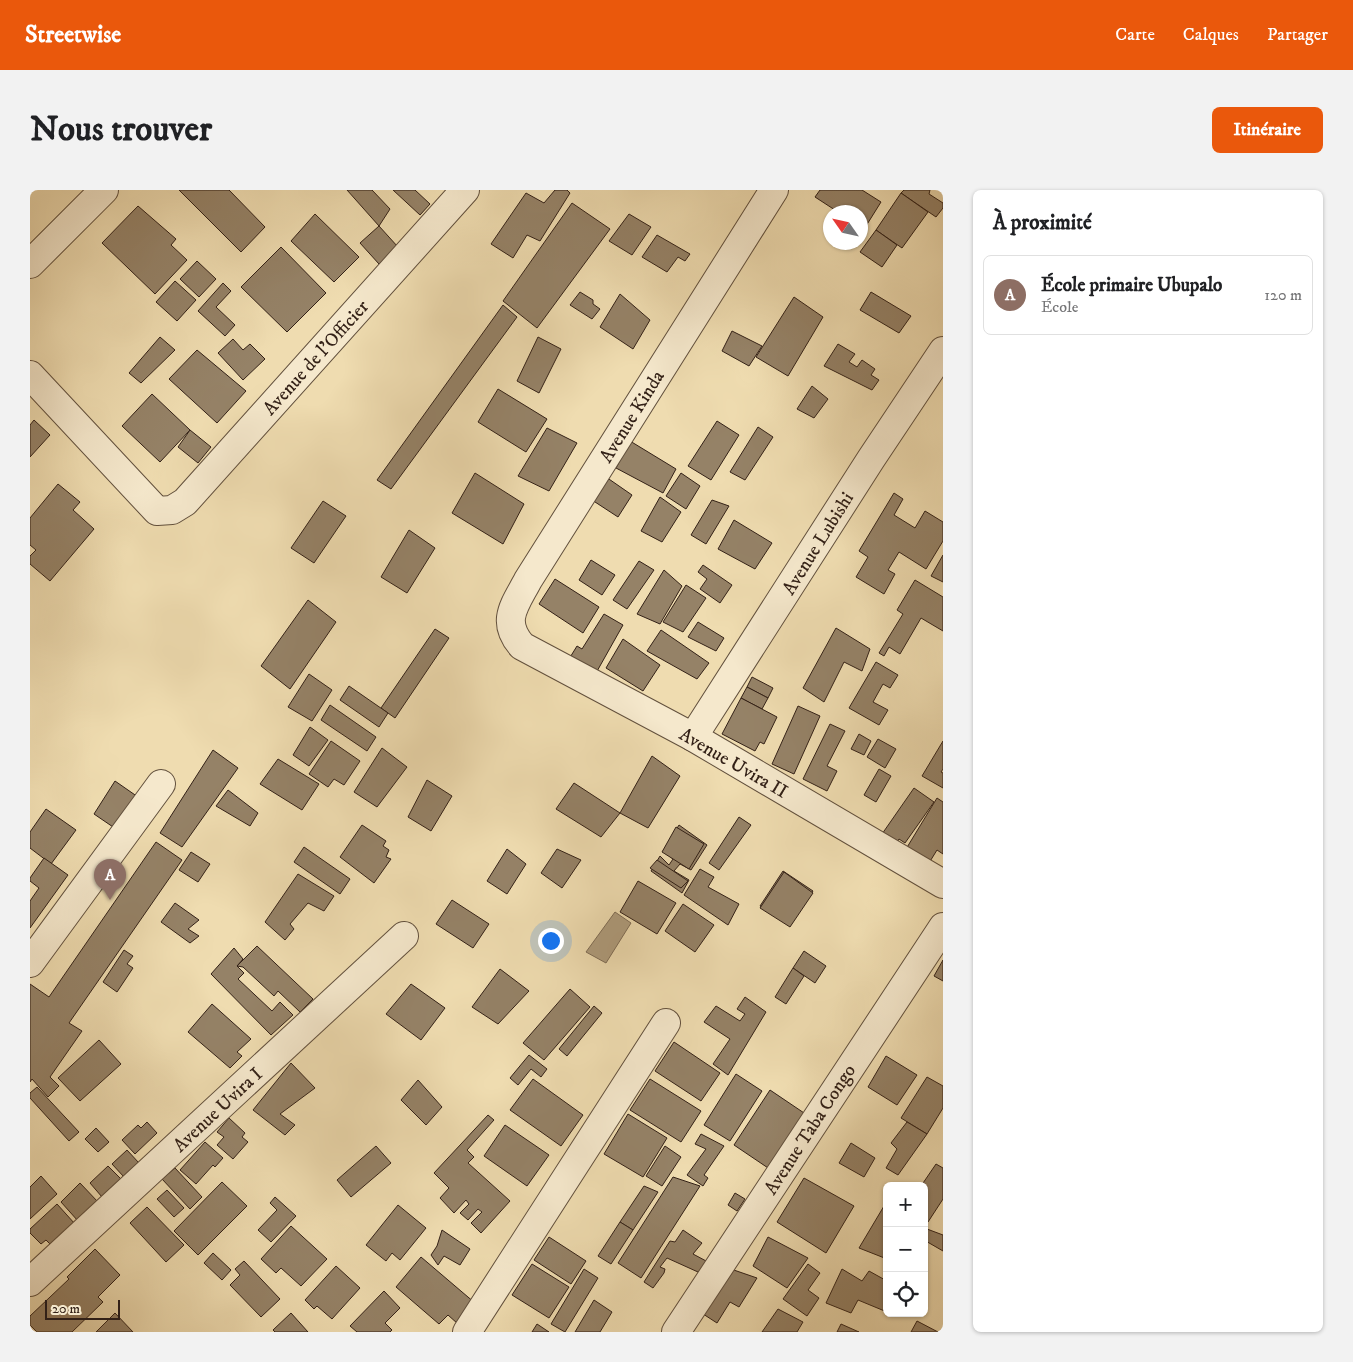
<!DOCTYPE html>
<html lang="fr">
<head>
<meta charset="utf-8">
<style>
  body { margin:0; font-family:"IM FELL DW Pica",serif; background:#f2f2f2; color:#202124 }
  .controls { position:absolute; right:15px; bottom:15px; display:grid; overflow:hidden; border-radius:8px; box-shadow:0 1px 4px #0004 }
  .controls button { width:45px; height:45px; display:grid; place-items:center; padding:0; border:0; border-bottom:1px solid #e0e0e0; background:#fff; color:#202124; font:25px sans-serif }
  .compass { position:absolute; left:793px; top:15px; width:45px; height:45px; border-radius:50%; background:#fff; box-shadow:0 1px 4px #0004; rotate:304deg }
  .scale { position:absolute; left:15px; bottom:12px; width:75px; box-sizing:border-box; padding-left:5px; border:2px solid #332117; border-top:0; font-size:14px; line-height:18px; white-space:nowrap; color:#332117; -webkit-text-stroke:4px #f5e8cc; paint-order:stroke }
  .you { position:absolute; left:520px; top:750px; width:18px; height:18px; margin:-12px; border:4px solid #fff; border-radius:50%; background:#1a73e8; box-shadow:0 0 0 8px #1a73e833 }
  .badge { display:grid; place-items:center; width:32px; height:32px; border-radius:50%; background:#ea580c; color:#fff; font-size:16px; font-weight:700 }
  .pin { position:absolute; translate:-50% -41px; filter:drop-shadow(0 1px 2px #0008) }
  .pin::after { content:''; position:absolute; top:26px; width:18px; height:15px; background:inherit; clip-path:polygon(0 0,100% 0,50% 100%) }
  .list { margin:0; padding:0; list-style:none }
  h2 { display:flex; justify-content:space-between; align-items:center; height:65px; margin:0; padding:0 20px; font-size:21px }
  h2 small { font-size:16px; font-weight:400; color:#757577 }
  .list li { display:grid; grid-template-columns:32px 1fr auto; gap:15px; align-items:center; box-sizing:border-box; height:80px; margin:0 10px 10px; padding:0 10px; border:1px solid #e0e0e0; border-radius:8px }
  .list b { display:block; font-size:19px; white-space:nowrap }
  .list p { margin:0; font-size:16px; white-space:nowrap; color:#757577 }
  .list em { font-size:16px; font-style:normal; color:#757577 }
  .icon { flex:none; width:28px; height:28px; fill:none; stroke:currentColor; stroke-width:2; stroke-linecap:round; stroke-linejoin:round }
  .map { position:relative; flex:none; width:913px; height:1142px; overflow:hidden; border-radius:8px }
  header { display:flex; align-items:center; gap:30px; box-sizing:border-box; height:70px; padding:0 25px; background:#ea580c; color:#fff }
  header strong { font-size:24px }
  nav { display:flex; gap:28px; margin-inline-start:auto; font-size:18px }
  .intro { display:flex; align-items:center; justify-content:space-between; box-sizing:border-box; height:120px; padding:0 30px }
  h1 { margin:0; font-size:35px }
  .button { padding:12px 22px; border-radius:8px; background:#ea580c; color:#fff; font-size:18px; font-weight:700 }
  main { display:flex; gap:30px; padding:0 30px }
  aside { flex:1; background:#fff; border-radius:8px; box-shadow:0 1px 4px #0004 }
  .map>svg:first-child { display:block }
  .water { fill:#af9c7c; stroke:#7d6b54 }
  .building { fill:#958267; stroke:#332117 }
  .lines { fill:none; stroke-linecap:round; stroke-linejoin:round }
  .minor-casing { stroke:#62503d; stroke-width:30 }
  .minor { stroke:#f5e8cc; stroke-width:28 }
  .labels { text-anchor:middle; stroke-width:4.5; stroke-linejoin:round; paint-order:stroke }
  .street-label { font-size:19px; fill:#332117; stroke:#f5e8cc }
</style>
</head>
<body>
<header>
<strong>Streetwise</strong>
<nav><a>Carte</a><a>Calques</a><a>Partager</a></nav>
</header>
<div class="intro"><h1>Nous trouver</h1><a class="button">Itinéraire</a></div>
<main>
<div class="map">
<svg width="913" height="1142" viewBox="0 0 913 1142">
  <rect width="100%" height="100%" fill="#efdcb0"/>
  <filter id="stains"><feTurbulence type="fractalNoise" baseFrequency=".004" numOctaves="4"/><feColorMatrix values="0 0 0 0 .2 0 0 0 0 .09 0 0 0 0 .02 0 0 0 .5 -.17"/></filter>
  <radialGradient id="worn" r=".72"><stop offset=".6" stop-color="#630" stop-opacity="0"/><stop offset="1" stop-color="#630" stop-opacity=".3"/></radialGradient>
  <path class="water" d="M585,722L601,733L576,773L556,762Z"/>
  <g class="building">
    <path d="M149,0H199L235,37L211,62Z"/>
    <path d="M317,0H342L360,19L349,36Z"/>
    <path d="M363,0H385L400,14L390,25Z"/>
    <path d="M525,0H537L540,3L510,51L497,45L483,68L461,54L496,3L514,13Z"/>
    <path d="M790,0H832L851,12L831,44V22H808L785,7Z"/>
    <path d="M874,0H900L899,4L913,13V18L906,27L871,3Z"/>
    <path d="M871,3L898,22L872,58L846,40Z"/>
    <path d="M542,13L580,39L507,138L473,111Z"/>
    <path d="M108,16L146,49L141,55L157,70L125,104L72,53Z"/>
    <path d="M285,24L329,67L304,92L261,51Z"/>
    <path d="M599,24L621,37L602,65L579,51Z"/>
    <path d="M349,36L368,57L349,74L330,53Z"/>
    <path d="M846,40L867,55L852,77L830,62Z"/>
    <path d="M627,45L660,64L655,71L648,67L637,82L612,67Z"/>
    <path d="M251,57L296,103L257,142L211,97Z"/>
    <path d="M167,71L186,89L169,107L150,89Z"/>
    <path d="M145,91L166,110L147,131L126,112Z"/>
    <path d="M193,93L201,101L186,117L205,135L195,146L168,121Z"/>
    <path d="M550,102L563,110V114L570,119L562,129L540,115Z"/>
    <path d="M841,102L881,126L869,143L830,120Z"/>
    <path d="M590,104L620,130L603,159L570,137Z"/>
    <path d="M764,107L793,127L758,186L726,167Z"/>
    <path d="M473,115L487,127L361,299L347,290Z"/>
    <path d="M702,141L732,156L719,176L692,161Z"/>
    <path d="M130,147L145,160L111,193L99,183Z"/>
    <path d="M508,147L531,159L509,203L487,191Z"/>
    <path d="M203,149L213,160L220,154L235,169L213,190L188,163Z"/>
    <path d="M808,154L825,164L819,172L827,177L832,170L845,179L841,185L849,190L842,200L794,176Z"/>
    <path d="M167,160L216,201L187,233L139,189Z"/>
    <path d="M782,196L798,209L784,228L767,219Z"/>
    <path d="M468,199L517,229L496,262L448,232Z"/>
    <path d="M122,204L160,240L130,272L92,236Z"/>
    <path d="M4,230L20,245L0,267V235Z"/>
    <path d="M687,231L709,245L681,290L658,276Z"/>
    <path d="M728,237L743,247L715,290L700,282Z"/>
    <path d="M517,238L547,253L519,301L488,286Z"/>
    <path d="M160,240L181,257L168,273L148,257Z"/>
    <path d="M600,251L646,279L633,303L586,278Z"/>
    <path d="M445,283L494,314L473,354L422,323Z"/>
    <path d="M651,283L670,296L656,319L636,306Z"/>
    <path d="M576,287L602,305L588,327L562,310Z"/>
    <path d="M28,294L50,312L43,320L64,339L20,391L0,374V366L6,360L0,355V328Z"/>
    <path d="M864,303L873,309L864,325L885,338L895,321L913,332V351L896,379L869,362L858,380L865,384L854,404L826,387L838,367L829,361Z"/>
    <path d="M630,307L651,322L632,352L611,341Z"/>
    <path d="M682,310L699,316L676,354L661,345Z"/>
    <path d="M293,311L316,326L284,373L261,358Z"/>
    <path d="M704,330L742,353L725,379L688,359Z"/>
    <path d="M379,340L405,358L377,403L351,387Z"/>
    <path d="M913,365V392L901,386Z"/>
    <path d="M561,370L585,385L572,405L549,390Z"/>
    <path d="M609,371L624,380L597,419L583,410Z"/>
    <path d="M673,375L702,395L690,413L670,399L677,389L668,382Z"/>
    <path d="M634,380L652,396L630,434L607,424Z"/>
    <path d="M525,389L569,417L553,443L509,414Z"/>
    <path d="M885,390L913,407V441L891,428L870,464L859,457L854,466L849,463L873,424L867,420Z"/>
    <path d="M656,395L676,408L653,442L633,432Z"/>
    <path d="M278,410L306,432L260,499L231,476Z"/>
    <path d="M574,424L593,435L566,483L539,469L547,456L552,459Z"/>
    <path d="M668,432L694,448L686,461L658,447Z"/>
    <path d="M806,438L840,459L832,481L814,472L794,512L773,498Z"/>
    <path d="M405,439L419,448L365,528L351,518Z"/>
    <path d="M631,440L679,473L667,489L617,461Z"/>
    <path d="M593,449L630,475L613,501L576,478Z"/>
    <path d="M846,472L868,485L860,498L853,494L843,512L858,520L849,535L819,518Z"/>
    <path d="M279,484L302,500L282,531L258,517Z"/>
    <path d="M722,487L743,498L738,508L717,497Z"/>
    <path d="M319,496L358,523L349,537L310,510Z"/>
    <path d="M717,497L738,508L732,519L711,508Z"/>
    <path d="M711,508L747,527L734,554L730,552L725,561L692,544Z"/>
    <path d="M300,515L346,547L337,561L291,530Z"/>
    <path d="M768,516L790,526L764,584L742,574Z"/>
    <path d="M800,534L815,541L797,576L807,581L797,601L773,589Z"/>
    <path d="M280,537L298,550L279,576L263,565Z"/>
    <path d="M829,544L841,551L834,565L821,559Z"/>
    <path d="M848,549L866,559L855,578L837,567Z"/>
    <path d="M301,551L330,571L314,595L304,589L298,597L279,584Z"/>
    <path d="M913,551V579L911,582L913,583V598L892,586Z"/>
    <path d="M352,558L377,577L347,617L324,602Z"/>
    <path d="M183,560L208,578L152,657L130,643Z"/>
    <path d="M622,566L650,586L618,638L590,623Z"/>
    <path d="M248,569L289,594L272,620L230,594Z"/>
    <path d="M849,579L861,586L846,612L834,605Z"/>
    <path d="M397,590L422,606L401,641L378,627Z"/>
    <path d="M85,591L108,607L86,639L64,624Z"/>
    <path d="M544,593L590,623L571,647L526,619Z"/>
    <path d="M884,598L904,612L875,653L869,649L866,654L852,644Z"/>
    <path d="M198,600L228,623L220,636L186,616Z"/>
    <path d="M907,608L913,612V664L907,660L899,673L876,659Z"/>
    <path d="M16,619L46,640L21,674L0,658V642Z"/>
    <path d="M709,627L721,635L689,680L679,673Z"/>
    <path d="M332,635L356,651L353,656L359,660L356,667L361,669L344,693L310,667Z"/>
    <path d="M649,635L677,655L661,680L650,674L644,681L659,690L652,703L621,681L630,666L639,675L643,669L633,661Z"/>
    <path d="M646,637L674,654L659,679L632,662Z"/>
    <path d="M126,652L152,670L39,833L52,841L20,887L29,896L18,907L2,889L0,892V794L19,807Z"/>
    <path d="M274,657L320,689L310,704L264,672Z"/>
    <path d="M477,659L496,674L477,704L457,691Z"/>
    <path d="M527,659L551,670L532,698L511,683Z"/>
    <path d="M161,662L180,674L168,692L149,680Z"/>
    <path d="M14,668L38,685L0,738V711L9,698L0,691V688Z"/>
    <path d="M627,670L658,691L651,698L620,678Z"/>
    <path d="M670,679L684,687L678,697L709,714L698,735L654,705Z"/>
    <path d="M753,681L783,701L760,735L730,716Z"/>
    <path d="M754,682L783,703L760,737L730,718Z"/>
    <path d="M268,684L304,706L294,721L278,713L260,734L264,739L255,750L235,732Z"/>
    <path d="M608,691L646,713L627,744L590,722Z"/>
    <path d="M422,710L459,734L443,758L406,734Z"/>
    <path d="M145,713L169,730L158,739L169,746L160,753L131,732Z"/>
    <path d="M653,714L684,735L665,762L635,741Z"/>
    <path d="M227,756L283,809L270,822L248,801L244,806L213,777L207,776Z"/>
    <path d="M204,758L213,769L207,776L214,783L208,789L242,821L250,812L263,825L241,845L181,784Z"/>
    <path d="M94,760L103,766L97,774L103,778L87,802L73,792Z"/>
    <path d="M774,761L796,776L785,793L763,778Z"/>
    <path d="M913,770V791L904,786Z"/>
    <path d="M763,778L774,786L756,814L745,807Z"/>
    <path d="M470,779L499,801L468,834L442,817Z"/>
    <path d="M381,794L415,818L391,850L356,824Z"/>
    <path d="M540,799L560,817L514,870L493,853Z"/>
    <path d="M715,807L736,822L698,885L683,874L700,849L674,832L686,816L710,831L715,824L707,819Z"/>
    <path d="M182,814L221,849L207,862L212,866L200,878L158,842Z"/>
    <path d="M564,816L572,823L537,866L529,859Z"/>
    <path d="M69,850L91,874L50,911L28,888Z"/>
    <path d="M644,852L690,883L671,911L625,881Z"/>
    <path d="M499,865L517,879L511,887L501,879L488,895L480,888Z"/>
    <path d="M856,866L887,885L867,915L838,897Z"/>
    <path d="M261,873L285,898L250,924L265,935L255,945L223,920Z"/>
    <path d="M706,884L732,901L700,951L674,935Z"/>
    <path d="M897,887L913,896V918L897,944L871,928Z"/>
    <path d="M503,889L553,925L531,956L480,920Z"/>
    <path d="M620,889L671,921L651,952L600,920Z"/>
    <path d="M388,890L412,917L396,935L371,910Z"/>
    <path d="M7,897L49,942L39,951L0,908V903Z"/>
    <path d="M740,900L780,927L744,982L704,955Z"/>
    <path d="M598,924L637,948L613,987L574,964Z"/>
    <path d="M458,925L464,930L437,960L444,967L438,973L480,1011L451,1043L441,1033L452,1022L448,1019L438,1030L430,1023L439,1014L436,1010L424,1023L410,1008L419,998L404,983Z"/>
    <path d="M199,928L215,943L212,947L218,952L203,969L187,955L194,947L187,942Z"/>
    <path d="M117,932L127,943L105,964L92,950L108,935L111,938Z"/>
    <path d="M877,932L897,944L868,985L856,978L867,959L861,953Z"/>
    <path d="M475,935L519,965L497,996L454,966Z"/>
    <path d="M66,938L79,952L68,962L55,949Z"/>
    <path d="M671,944L694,956L674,985L678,988L673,996L657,985L676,959L665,954Z"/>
    <path d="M175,952L193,968L185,977L183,975L166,994L150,980Z"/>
    <path d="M821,953L845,968L834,987L809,973Z"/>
    <path d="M346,956L361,973L321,1007L307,990Z"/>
    <path d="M635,956L651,967L632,996L616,986Z"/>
    <path d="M97,960L109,973L94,987L82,974Z"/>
    <path d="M906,974L913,978V1009L898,1032L894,1030V996H891Z"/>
    <path d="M78,976L91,989L72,1007L60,993Z"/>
    <path d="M145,978L172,1007L160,1019L132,989Z"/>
    <path d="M11,986L27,1004L0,1029V997Z"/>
    <path d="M643,987L670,996L611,1088L588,1073Z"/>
    <path d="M774,988L824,1016L796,1063L747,1032Z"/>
    <path d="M192,992L217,1016L168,1065L144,1041Z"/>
    <path d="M50,993L68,1012L48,1031L31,1012Z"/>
    <path d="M614,996L628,1002L603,1040L590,1032Z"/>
    <path d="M137,1000L154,1018L144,1027L127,1009Z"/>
    <path d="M705,1003L715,1009L707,1021L698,1015Z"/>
    <path d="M245,1007L266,1026L241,1052L228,1040L247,1020L240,1013Z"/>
    <path d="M857,1011V1069L829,1058Z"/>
    <path d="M27,1014L45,1034L22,1056L16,1050L11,1054L0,1043V1039Z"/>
    <path d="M368,1015L396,1038L370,1070L362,1063L356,1071L336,1055Z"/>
    <path d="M117,1017L154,1055L136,1072L100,1033Z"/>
    <path d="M590,1032L603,1040L581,1074L568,1066Z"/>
    <path d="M261,1036L297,1069L271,1096L251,1078L246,1083L231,1069Z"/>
    <path d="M897,1039L913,1045V1061L894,1050V1044Z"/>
    <path d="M412,1040L440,1059L430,1075L414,1066L408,1075L401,1065L407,1056Z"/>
    <path d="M653,1040L672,1053L663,1064L678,1072L668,1082L637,1068L630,1077L635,1079L634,1083L623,1098L614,1092L640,1051L645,1052Z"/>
    <path d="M519,1047L556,1071L541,1094L504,1070Z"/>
    <path d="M738,1047L778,1068L757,1098L723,1076Z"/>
    <path d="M65,1059L90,1085L68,1107L73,1112L42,1142H7L0,1135V1126L39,1089L37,1087Z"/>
    <path d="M183,1063L201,1080L192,1090L174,1073Z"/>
    <path d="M391,1067L445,1113L428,1134L418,1125L409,1134L366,1097Z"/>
    <path d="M214,1071L250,1109L231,1127L200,1095L210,1085L205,1079Z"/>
    <path d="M502,1074L539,1097L519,1128L482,1105Z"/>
    <path d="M778,1074L790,1083L778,1100L789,1108L777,1126L753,1109Z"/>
    <path d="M306,1076L330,1098L302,1129L287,1116L284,1119L275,1110Z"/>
    <path d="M698,1078L727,1088L709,1117L700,1112L687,1133L670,1122Z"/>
    <path d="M554,1079L568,1088L535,1142L521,1134Z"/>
    <path d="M812,1079L832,1091L839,1081L857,1091V1122L828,1110L821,1123L796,1113Z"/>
    <path d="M354,1101L370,1118L355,1133L362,1140L360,1142H327L320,1136Z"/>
    <path d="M564,1110L582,1122L570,1142H545Z"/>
    <path d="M748,1119L773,1132L767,1142H732Z"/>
    <path d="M85,1123L103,1142H66Z"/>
    <path d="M261,1123L278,1142H245L243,1140Z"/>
    <path d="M887,1131L908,1142H881Z"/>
    <path d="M507,1134L519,1142H502Z"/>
    <path d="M811,1134L829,1142H807Z"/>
  </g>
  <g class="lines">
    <defs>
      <g id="minor">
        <path d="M744,0L498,390C485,415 470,431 492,456L663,547L913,694"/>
        <path d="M0,74L74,0"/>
        <path d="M0,185L127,321L142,320L155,312L435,0"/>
        <path d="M663,547L841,269L913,161"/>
        <path d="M0,773L131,594"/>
        <path d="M0,1092L374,746"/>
        <path d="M437,1142L636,833"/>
        <path d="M646,1142L913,737"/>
      </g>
    </defs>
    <use href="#minor" class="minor-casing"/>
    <use href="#minor" class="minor"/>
  </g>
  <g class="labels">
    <g class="street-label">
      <text transform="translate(285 167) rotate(-48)" y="7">Avenue de l'Officier</text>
      <text transform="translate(601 226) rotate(-58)" y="7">Avenue Kinda</text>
      <text transform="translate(787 353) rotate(-58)" y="7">Avenue Lubishi</text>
      <text transform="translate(704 572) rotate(30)" y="7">Avenue Uvira II</text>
      <text transform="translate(187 919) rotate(-43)" y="7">Avenue Uvira I</text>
      <text transform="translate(779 939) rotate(-57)" y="7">Avenue Taba Congo</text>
    </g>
  </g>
  <rect width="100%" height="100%" filter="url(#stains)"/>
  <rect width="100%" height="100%" fill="url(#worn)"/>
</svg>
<div class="controls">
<button>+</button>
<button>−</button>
<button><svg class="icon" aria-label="locate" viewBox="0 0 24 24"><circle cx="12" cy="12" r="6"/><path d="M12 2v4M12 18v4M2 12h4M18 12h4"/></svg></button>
</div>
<svg class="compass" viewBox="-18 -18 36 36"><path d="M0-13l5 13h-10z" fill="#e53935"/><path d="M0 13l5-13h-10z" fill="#757577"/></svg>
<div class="scale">20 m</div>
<div class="you"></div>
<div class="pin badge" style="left:80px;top:710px;background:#8d6e63">A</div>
</div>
<aside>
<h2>À proximité<small></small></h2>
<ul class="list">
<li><span class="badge" style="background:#8d6e63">A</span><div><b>École primaire Ubupalo</b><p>École</p></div><em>120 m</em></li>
</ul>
</aside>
</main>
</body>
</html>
